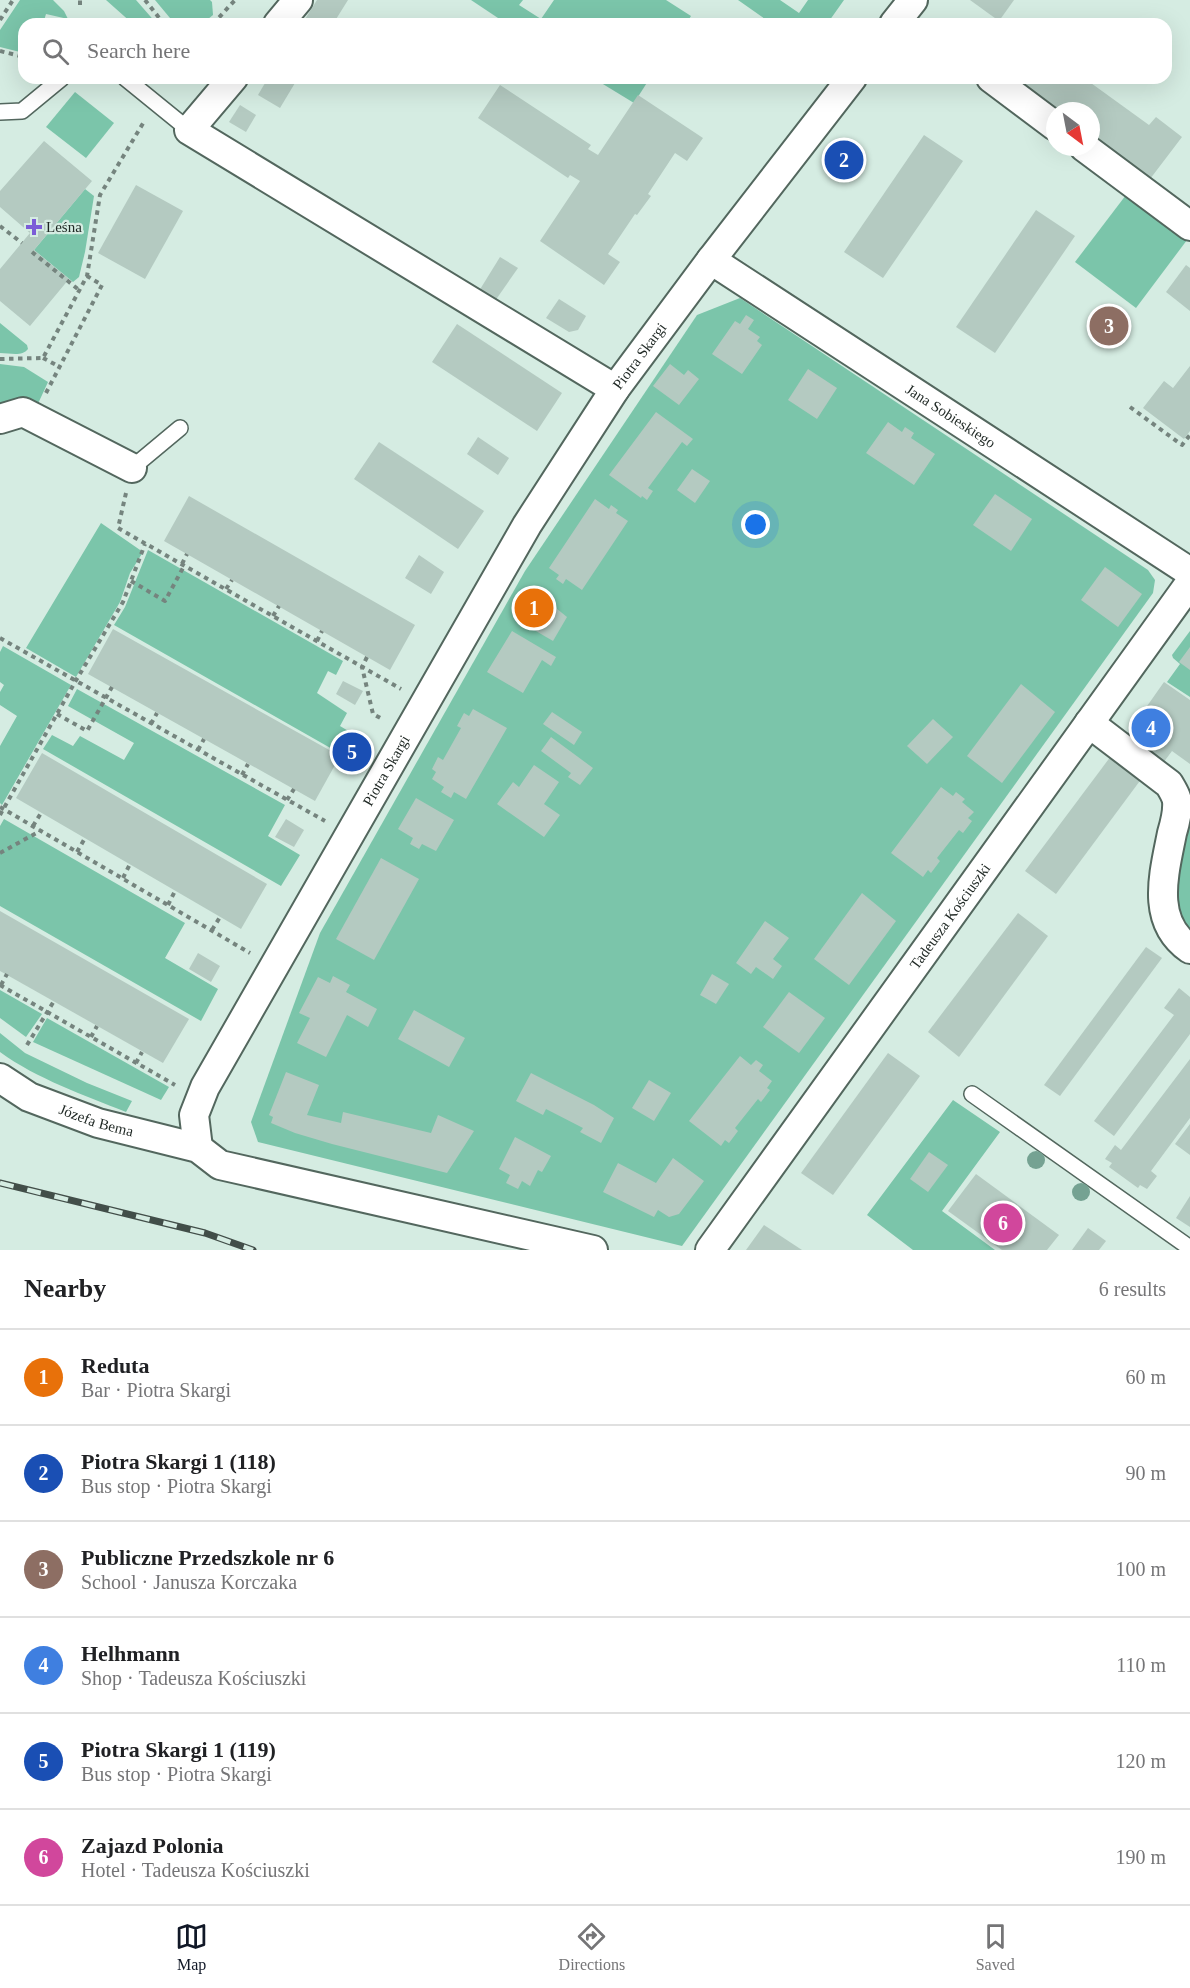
<!DOCTYPE html>
<html lang="en">
<head>
<meta charset="utf-8">
<style>
  body { margin:0; font-family:Georgia,serif; background:#f6f6f6; color:#202124 }
  .compass { position:absolute; left:1046px; top:102px; width:54px; height:54px; border-radius:50%; background:#fff; box-shadow:0 6px 24px #0002; rotate:148deg }
  .you { position:absolute; left:756px; top:525px; width:21px; height:21px; margin:-15px; border:4px solid #fff; border-radius:50%; background:#1a73e8; box-shadow:0 0 0 9px #1a73e833 }
  .badge { display:grid; place-items:center; width:39px; height:39px; border-radius:50%; background:#111827; color:#fff; font-size:20px; font-weight:700 }
  .pin { position:absolute; translate:-50% -50%; border:3px solid #fff; box-shadow:0 2px 6px #0006 }
  .list { margin:0; padding:0; list-style:none }
  h2 { display:flex; justify-content:space-between; align-items:center; height:78px; margin:0; padding:0 24px; font-size:26px }
  h2 small { font-size:20px; font-weight:400; color:#757577 }
  .list li { display:grid; grid-template-columns:39px 1fr auto; gap:18px; align-items:center; box-sizing:border-box; height:96px; padding:0 24px; border-top:2px solid #e0e0e0 }
  .list b { display:block; font-size:22px; white-space:nowrap }
  .list p { margin:0; font-size:20px; white-space:nowrap; color:#757577 }
  .list em { font-size:20px; font-style:normal; color:#757577 }
  .icon { flex:none; width:33px; height:33px; fill:none; stroke:currentColor; stroke-width:2; stroke-linecap:round; stroke-linejoin:round }
  .map { position:relative; flex:none; width:1190px; height:1250px; overflow:hidden }
  .search { position:absolute; background:#fff; box-shadow:0 6px 24px #0002; left:18px; right:18px; top:18px; height:66px; display:flex; align-items:center; gap:15px; box-sizing:border-box; padding:0 21px; border-radius:18px; color:#757577; font-size:22px }
  .sheet { height:654px; background:#fff }
  nav { display:flex; justify-content:space-around; align-items:center; box-sizing:border-box; height:84px; border-top:2px solid #e0e0e0; background:#fff; font-size:16px; color:#757577 }
  nav a { display:grid; justify-items:center; gap:3px }
  nav .on { color:#111827 }
  .map>svg:first-child { display:block }
  .green { fill:#7bc5aa }
  .building { fill:#b4cac1 }
  .lines { fill:none; stroke-linecap:round; stroke-linejoin:round }
  .service-casing { stroke:#53675e; stroke-width:18 }
  .minor-casing { stroke:#53675e; stroke-width:32 }
  .path { stroke:#75847e; stroke-width:4; stroke-dasharray:4.5 4.5; stroke-linecap:butt }
  .service { stroke:#fff; stroke-width:15 }
  .minor { stroke:#fff; stroke-width:28 }
  .rail-casing { stroke:#424e49; stroke-width:7 }
  .rail { stroke:#d5ece2; stroke-width:4.5; stroke-dasharray:14; stroke-linecap:butt }
  .tree { fill:#75a292 }
  .poi-dot { fill:#7b5dd7; stroke:#d5ece2; stroke-width:2 }
  .labels { text-anchor:middle; stroke-width:4.5; stroke-linejoin:round; paint-order:stroke }
  .poi-label { font-size:15px; fill:#1f2824; stroke:#d5ece2; text-anchor:start }
  .street-label { font-size:15px; fill:#1f2824; stroke:#d5ece2 }
</style>
</head>
<body>
<div class="map">
<svg width="1190" height="1250" viewBox="0 0 1190 1250">
  <rect width="100%" height="100%" fill="#d5ece2"/>
  <g class="green">
    <path d="M20,0H53L64,11L68,19L46,14L43,24H24V53L0,47V30Z"/>
    <path d="M106,0H136L157,24H133Z"/>
    <path d="M155,0H210L212,2L213,15L202,24H175Z"/>
    <path d="M471,0H523L519,5L541,19L554,0H666L691,16L686,24H507Z"/>
    <path d="M738,0H780L799,13L808,0H844L827,24H772Z"/>
    <path d="M593,78H650L634,103Z"/>
    <path d="M75,92L114,123L86,158L46,127Z"/>
    <path d="M85,189L94,196L85,252L79,277L73,282L34,250Z"/>
    <path d="M1126,195L1187,240L1136,308L1075,262Z"/>
    <path d="M740,298L1148,570L1155,580L1153,593L682,1246L258,1142L251,1122L320,933L525,571L697,315Z"/>
    <path d="M0,323L27,345L28,349C22,357 10,353 0,353Z"/>
    <path d="M0,364L24,367L48,382L36,408L0,406Z"/>
    <path d="M101,523L143,552L130,573L120,602L76,677L26,648Z"/>
    <path d="M148,550L343,661L336,675L328,671L317,693L347,713L340,726L360,738L348,758L114,625L125,607Z"/>
    <path d="M1190,631V697L1167,682L1180,664L1173,658L1172,655Z"/>
    <path d="M3,646L71,685L2,805L0,803V746L17,716L0,705V692L4,685L0,682V652Z"/>
    <path d="M77,689L285,805L268,836L300,855L281,886L43,749L52,735L73,746L80,736L124,760L134,743L68,706Z"/>
    <path d="M1190,814V938L1173,904Z"/>
    <path d="M4,819L185,923L165,958L218,989L201,1021L0,906V826Z"/>
    <path d="M0,990L42,1014L26,1037L0,1018Z"/>
    <path d="M47,1018L169,1087L161,1100L33,1042Z"/>
    <path d="M0,1033L25,1053L87,1083L132,1101L126,1112C84,1095 37,1079 0,1052Z"/>
    <path d="M953,1100L1000,1132L942,1211L995,1250H913L867,1215Z"/>
  </g>
  <g class="building">
    <path d="M317,0H348L333,24H302Z"/>
    <path d="M970,0H1014L999,21Z"/>
    <path d="M268,78H298L280,108L258,95Z"/>
    <path d="M1005,78H1084L1149,125L1156,117L1182,137L1147,183L1091,142V111H1055Z"/>
    <path d="M500,85L591,145L588,149L598,155L638,95L703,138L687,161L675,153L648,194L651,196L637,215L635,214L608,254L620,262L604,285L540,241L580,181L570,175L568,178L478,118Z"/>
    <path d="M240,105L256,115L246,132L229,122Z"/>
    <path d="M924,135L963,161L883,278L844,252Z"/>
    <path d="M44,141L92,181L34,250L69,279L30,326L0,301V269L30,233L0,207V191Z"/>
    <path d="M136,185L183,211L145,279L98,253Z"/>
    <path d="M1036,210L1075,236L995,353L956,327Z"/>
    <path d="M500,257L518,268L495,301L479,291Z"/>
    <path d="M1186,265L1190,268V311L1166,292Z"/>
    <path d="M559,299L586,316L578,330L569,332L546,318Z"/>
    <path d="M746,315L754,320L748,329L760,337L757,341L762,345L742,374L712,354L735,321L740,324Z"/>
    <path d="M457,324L562,393L537,431L432,362Z"/>
    <path d="M670,364L684,375L688,370L699,379L679,405L653,386Z"/>
    <path d="M1190,366V431L1184,439L1143,408L1164,381L1173,388Z"/>
    <path d="M808,369L837,388L817,419L788,400Z"/>
    <path d="M656,412L693,439L687,446L682,442L648,488L653,491L647,500L642,496L641,498L609,475Z"/>
    <path d="M888,422L902,432L905,427L914,433L911,438L935,454L914,485L866,453Z"/>
    <path d="M478,437L509,458L498,475L467,454Z"/>
    <path d="M379,442L484,511L458,549L354,479Z"/>
    <path d="M692,469L710,481L695,503L677,490Z"/>
    <path d="M995,494L1032,519L1011,551L973,525Z"/>
    <path d="M189,496L415,625L390,670L164,541Z"/>
    <path d="M595,499L609,509L611,505L618,510L616,513L628,521L582,590L566,579L563,584L556,579L559,575L549,568Z"/>
    <path d="M419,555L444,572L431,594L405,578Z"/>
    <path d="M1105,567L1142,594L1118,627L1081,600Z"/>
    <path d="M535,591L567,617L553,641L517,620Z"/>
    <path d="M113,629L340,756L315,801L88,674Z"/>
    <path d="M512,631L556,657L551,666L542,660L523,693L487,672Z"/>
    <path d="M1190,647V670L1179,662Z"/>
    <path d="M343,681L363,691L355,705L336,694Z"/>
    <path d="M1164,682L1190,700V764L1172,751L1163,763L1126,736Z"/>
    <path d="M1021,684L1055,712L1002,783L967,756Z"/>
    <path d="M473,709L507,728L466,799L454,792L451,798L441,792L444,787L432,779L436,772L432,769L438,757L443,760L461,728L457,726L464,713L469,716Z"/>
    <path d="M552,712L582,732L574,745L543,724Z"/>
    <path d="M933,719L953,737L927,764L907,746Z"/>
    <path d="M551,737L593,768L580,785L568,777L571,773L541,751Z"/>
    <path d="M1114,752L1145,774L1056,894L1025,871Z"/>
    <path d="M42,753L267,884L241,929L16,798Z"/>
    <path d="M534,765L559,782L544,804L560,815L544,837L497,804L513,782L519,787Z"/>
    <path d="M941,787L953,796L956,792L965,799L962,802L974,812L968,818L972,821L963,833L959,830L937,858L940,861L931,873L928,870L923,877L891,853Z"/>
    <path d="M416,798L454,820L436,851L422,844L419,849L410,844L413,838L398,829Z"/>
    <path d="M286,819L304,830L294,847L275,837Z"/>
    <path d="M381,858L419,879L374,960L336,939Z"/>
    <path d="M862,893L896,921L849,985L814,959Z"/>
    <path d="M0,911L189,1019L163,1063L0,971Z"/>
    <path d="M1018,913L1048,936L959,1057L928,1032Z"/>
    <path d="M765,921L789,938L773,959L782,966L773,979L756,967L751,974L736,963Z"/>
    <path d="M1146,947L1162,958L1060,1096L1044,1085Z"/>
    <path d="M198,953L220,966L211,982L189,969Z"/>
    <path d="M712,974L729,984L716,1004L700,995Z"/>
    <path d="M333,976L350,985L346,992L377,1009L368,1027L347,1015L326,1057L297,1043L310,1018L299,1013L318,977L330,983Z"/>
    <path d="M1179,988L1190,997V1034L1114,1136L1094,1121L1174,1015L1164,1008Z"/>
    <path d="M789,992L825,1018L799,1053L763,1027Z"/>
    <path d="M414,1010L465,1038L449,1067L398,1039Z"/>
    <path d="M888,1053L920,1076L833,1195L801,1173Z"/>
    <path d="M740,1056L751,1065L756,1060L763,1065L759,1071L772,1081L767,1088L770,1090L761,1102L758,1099L735,1128L738,1131L729,1143L725,1140L721,1146L689,1121Z"/>
    <path d="M1190,1059V1118L1151,1171L1157,1176L1147,1189L1140,1185L1138,1188L1109,1167L1112,1163L1105,1159L1115,1145L1121,1150Z"/>
    <path d="M286,1072L319,1085L307,1115L341,1123L343,1112L431,1133L438,1115L474,1131L447,1173L332,1144L295,1133L271,1123L273,1117L269,1115Z"/>
    <path d="M531,1073L594,1105L614,1118L601,1143L580,1132L583,1128L546,1109L543,1115L516,1101Z"/>
    <path d="M649,1080L671,1093L654,1121L632,1108Z"/>
    <path d="M1190,1124V1155L1175,1144Z"/>
    <path d="M515,1137L551,1156L542,1172L538,1170L530,1186L522,1181L518,1189L506,1183L510,1175L499,1169Z"/>
    <path d="M929,1152L948,1165L928,1192L910,1179Z"/>
    <path d="M673,1158L704,1181L679,1214L669,1217L658,1210L654,1217L603,1192L618,1163L656,1183Z"/>
    <path d="M976,1174L1059,1235L1047,1250H1002L948,1211Z"/>
    <path d="M1190,1196V1227L1176,1218Z"/>
    <path d="M764,1225L802,1250H746Z"/>
    <path d="M1088,1228L1106,1241L1099,1250H1072Z"/>
  </g>
  <g class="lines">
    <defs>
      <g id="service">
        <path d="M125,78L189,130"/>
        <path d="M0,112L22,111L62,78"/>
        <path d="M132,468L180,428"/>
        <path d="M972,1094L1190,1248"/>
      </g>
      <g id="minor">
        <path d="M278,24L298,0"/>
        <path d="M894,24L913,0"/>
        <path d="M233,78L189,130L615,389"/>
        <path d="M991,78L1055,126"/>
        <path d="M1084,147L1190,226"/>
        <path id="s1" d="M711,260L1190,572"/>
        <path d="M0,419L23,412L132,468"/>
        <path d="M1089,723L1169,784C1172,789 1176,795 1177,801C1178,812 1175,823 1172,833C1164,874 1150,921 1190,949"/>
        <path id="s2" d="M0,1078L29,1097L98,1123L198,1148L220,1165L593,1250"/>
        <path id="s3" d="M198,1148L194,1115L205,1087L527,525L615,389L711,260L852,78"/>
        <path id="s4" d="M710,1250L1190,583"/>
      </g>
    </defs>
    <use href="#service" class="service-casing"/>
    <use href="#minor" class="minor-casing"/>
    <g class="path">
      <path d="M145,0L164,24"/>
      <path d="M80,5V0"/>
      <path d="M0,20L13,0"/>
      <path d="M213,24L235,0"/>
      <path d="M0,51L24,57"/>
      <path d="M0,226L22,243"/>
      <path d="M32,252L79,290"/>
      <path d="M43,358L60,367"/>
      <path d="M0,359L43,358L87,276L100,195L145,120"/>
      <path d="M46,393L102,285L87,276"/>
      <path d="M1130,407L1182,445L1190,435"/>
      <path d="M126,493L118,528L401,689"/>
      <path d="M182,564L187,554"/>
      <path d="M131,581L165,601L184,566"/>
      <path d="M226,589L232,580"/>
      <path d="M273,616L279,606"/>
      <path d="M0,638L325,821"/>
      <path d="M317,641L322,631"/>
      <path d="M367,657L362,667L373,714L384,720"/>
      <path d="M57,714L87,731L112,687"/>
      <path d="M151,724L157,713"/>
      <path d="M198,750L204,739"/>
      <path d="M242,775L248,764"/>
      <path d="M287,800L294,789"/>
      <path d="M0,807L250,953"/>
      <path d="M0,815L75,682L123,602L145,544"/>
      <path d="M33,826L41,813"/>
      <path d="M77,852L85,838"/>
      <path d="M0,853L40,831"/>
      <path d="M123,878L130,864"/>
      <path d="M168,905L175,891"/>
      <path d="M212,930L220,917"/>
      <path d="M0,985L175,1085"/>
      <path d="M1,985L7,974"/>
      <path d="M91,1037L97,1026"/>
      <path d="M27,1045L54,1001"/>
      <path d="M136,1063L142,1052"/>
    </g>
    <use href="#service" class="service"/>
    <use href="#minor" class="minor"/>
    <defs>
      <path id="rail" d="M0,1183L205,1233L253,1250"/>
    </defs>
    <use href="#rail" class="rail-casing"/>
    <use href="#rail" class="rail"/>
  </g>
  <g class="tree">
    <circle cx="1036" cy="1160" r="9"/>
    <circle cx="1081" cy="1192" r="9"/>
  </g>
  <path class="poi-dot" d="M31 218h6v6h6v6h-6v6h-6v-6h-6v-6h6z"/>
  <g class="labels">
    <g class="poi-label">
      <text x="46" y="232">Leśna</text>
    </g>
    <g class="street-label">
      <text dy="5" stroke="none"><textPath href="#s3" startOffset="914">Piotra Skargi</textPath></text>
      <text dy="5" stroke="none"><textPath href="#s1" startOffset="286">Jana Sobieskiego</textPath></text>
      <text dy="5" stroke="none"><textPath href="#s3" startOffset="428">Piotra Skargi</textPath></text>
      <text dy="5" stroke="none"><textPath href="#s4" startOffset="411">Tadeusza Kościuszki</textPath></text>
      <text dy="5" stroke="none"><textPath href="#s2" startOffset="106">Józefa Bema</textPath></text>
    </g>
  </g>
</svg>
<svg class="compass" viewBox="-18 -18 36 36"><path d="M0-13l5 13h-10z" fill="#e53935"/><path d="M0 13l5-13h-10z" fill="#757577"/></svg>
<div class="you"></div>
<div class="pin badge" style="left:534px;top:608px;background:#e8710a">1</div>
<div class="pin badge" style="left:844px;top:160px;background:#1a4fb4">2</div>
<div class="pin badge" style="left:1109px;top:326px;background:#8d6e63">3</div>
<div class="pin badge" style="left:1151px;top:728px;background:#3f7fe0">4</div>
<div class="pin badge" style="left:352px;top:752px;background:#1a4fb4">5</div>
<div class="pin badge" style="left:1003px;top:1223px;background:#d1479c">6</div>
<div class="search"><svg class="icon" aria-label="search" viewBox="0 0 24 24"><circle cx="10" cy="10" r="6"/><path d="M15 15l6 6"/></svg>Search here</div>
</div>
<section class="sheet">
<h2>Nearby<small>6 results</small></h2>
<ul class="list">
<li><span class="badge" style="background:#e8710a">1</span><div><b>Reduta</b><p>Bar · Piotra Skargi</p></div><em>60 m</em></li>
<li><span class="badge" style="background:#1a4fb4">2</span><div><b>Piotra Skargi 1 (118)</b><p>Bus stop · Piotra Skargi</p></div><em>90 m</em></li>
<li><span class="badge" style="background:#8d6e63">3</span><div><b>Publiczne Przedszkole nr 6</b><p>School · Janusza Korczaka</p></div><em>100 m</em></li>
<li><span class="badge" style="background:#3f7fe0">4</span><div><b>Helhmann</b><p>Shop · Tadeusza Kościuszki</p></div><em>110 m</em></li>
<li><span class="badge" style="background:#1a4fb4">5</span><div><b>Piotra Skargi 1 (119)</b><p>Bus stop · Piotra Skargi</p></div><em>120 m</em></li>
<li><span class="badge" style="background:#d1479c">6</span><div><b>Zajazd Polonia</b><p>Hotel · Tadeusza Kościuszki</p></div><em>190 m</em></li>
</ul>
</section>
<nav>
<a class="on"><svg class="icon" aria-label="map" viewBox="0 0 24 24"><path d="M3 6l6-2 6 2 6-2v14l-6 2-6-2-6 2zM9 4v14M15 6v14"/></svg>Map</a>
<a><svg class="icon" aria-label="directions" viewBox="0 0 24 24"><path d="M12 3l9 9-9 9-9-9zM9 14v-3h6M13 9l2 2-2 2"/></svg>Directions</a>
<a><svg class="icon" aria-label="saved" viewBox="0 0 24 24"><path d="M7 4h10v16l-5-4-5 4z"/></svg>Saved</a>
</nav>
</body>
</html>
